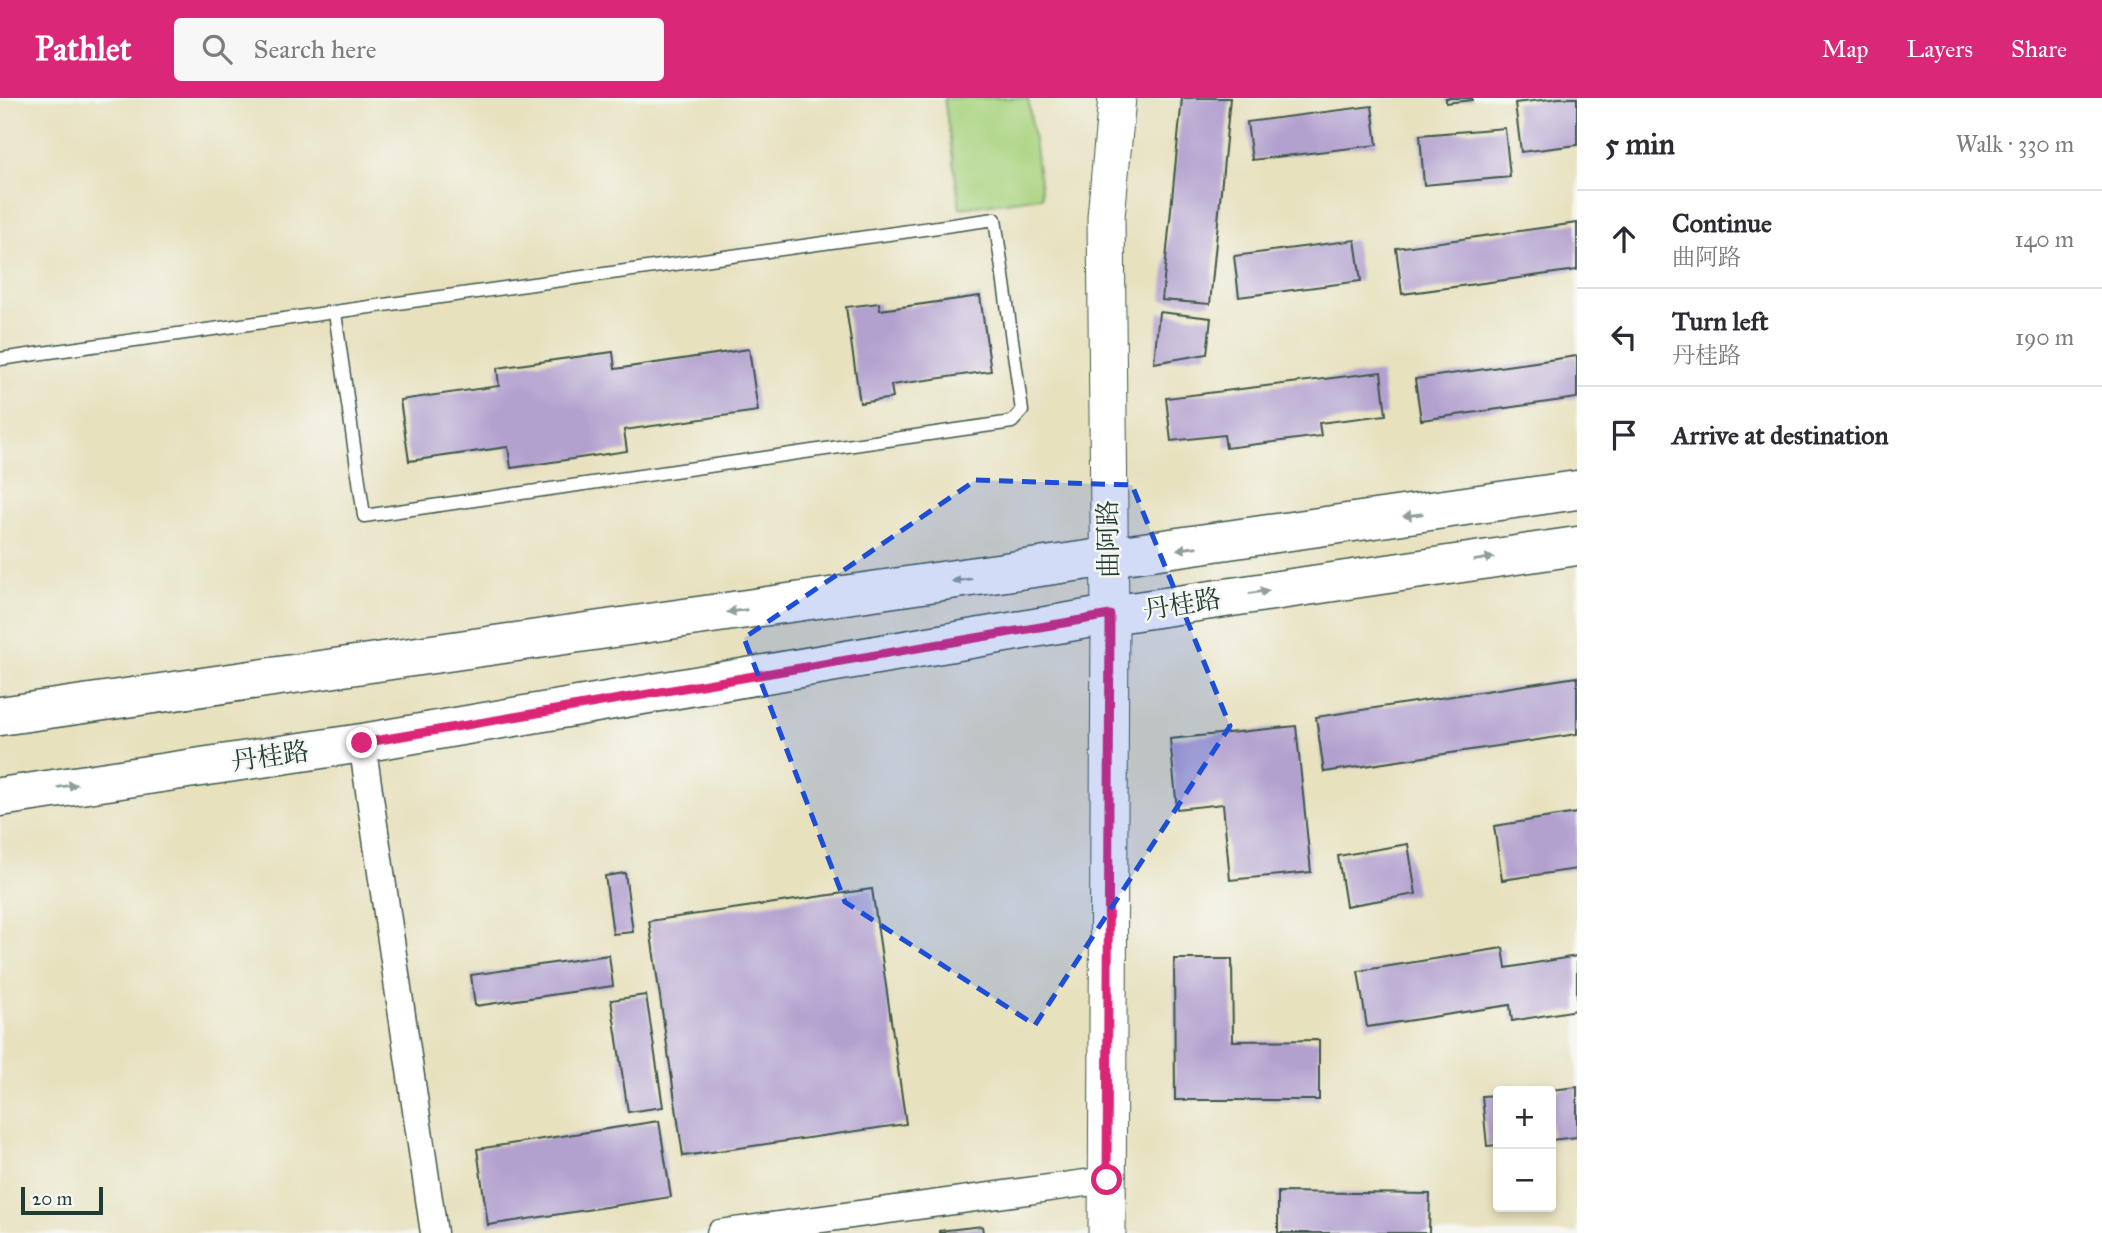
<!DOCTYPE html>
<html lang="en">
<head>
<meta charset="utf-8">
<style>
  body { margin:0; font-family:"IM FELL Great Primer","Noto Serif SC",serif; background:#f7f7f7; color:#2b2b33 }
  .controls { position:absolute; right:21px; bottom:21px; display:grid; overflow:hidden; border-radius:7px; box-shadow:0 4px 10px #0003 }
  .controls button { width:63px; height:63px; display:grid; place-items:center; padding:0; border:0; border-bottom:2px solid #e1e1e2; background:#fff; color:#2b2b33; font:35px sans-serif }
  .scale { position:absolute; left:21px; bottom:18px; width:82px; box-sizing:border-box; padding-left:7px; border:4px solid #1f3d34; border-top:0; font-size:19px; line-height:24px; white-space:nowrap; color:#1f3d34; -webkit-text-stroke:5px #f6f6f2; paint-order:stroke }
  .stop { position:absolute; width:21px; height:21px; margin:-16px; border:5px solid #db2777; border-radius:50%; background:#fff }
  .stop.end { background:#db2777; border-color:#fff; box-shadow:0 2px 7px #0008 }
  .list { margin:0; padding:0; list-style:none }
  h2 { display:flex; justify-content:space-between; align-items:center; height:91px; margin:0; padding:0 28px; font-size:30px }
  h2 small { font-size:23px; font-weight:400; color:#7c7c81 }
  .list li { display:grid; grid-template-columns:46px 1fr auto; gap:21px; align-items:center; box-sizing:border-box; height:98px; padding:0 28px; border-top:2px solid #e1e1e2 }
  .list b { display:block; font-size:26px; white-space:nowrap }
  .list p { margin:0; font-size:23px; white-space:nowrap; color:#7c7c81 }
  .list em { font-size:23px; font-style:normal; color:#7c7c81 }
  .icon { flex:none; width:38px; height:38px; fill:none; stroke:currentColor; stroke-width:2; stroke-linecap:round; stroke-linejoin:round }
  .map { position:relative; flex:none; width:1577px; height:1135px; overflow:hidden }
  header { display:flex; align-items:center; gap:42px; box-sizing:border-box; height:98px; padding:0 35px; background:#db2777; color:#fff }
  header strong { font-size:33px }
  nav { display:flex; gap:38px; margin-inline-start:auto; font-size:24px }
  .search { width:490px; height:63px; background:#f7f7f7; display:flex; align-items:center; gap:18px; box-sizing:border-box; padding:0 24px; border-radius:7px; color:#7c7c81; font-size:26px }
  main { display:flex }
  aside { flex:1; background:#fff }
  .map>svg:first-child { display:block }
  .green { fill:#a8d37f; stroke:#64885a; stroke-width:2 }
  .building { fill:#b2a1cf }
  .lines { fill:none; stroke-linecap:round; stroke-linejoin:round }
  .lane-casing { stroke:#3d5649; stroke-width:15 }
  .street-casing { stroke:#3d5649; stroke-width:29 }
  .secondary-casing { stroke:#3d5649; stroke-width:39 }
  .primary-casing { stroke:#3d5649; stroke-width:41 }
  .lane { stroke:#fff; stroke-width:12 }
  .street { stroke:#fff; stroke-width:26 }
  .secondary { stroke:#fff; stroke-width:37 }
  .primary { stroke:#fff; stroke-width:38 }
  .oneway { fill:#8f9e9a }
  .route { stroke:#db2777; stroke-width:9 }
  .marked { fill:#1d4ed8; fill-opacity:0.2; stroke:#1d4ed8; stroke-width:5; stroke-dasharray:14 9; stroke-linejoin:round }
  .labels { text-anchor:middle; stroke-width:5; stroke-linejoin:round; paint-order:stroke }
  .street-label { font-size:26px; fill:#1f3d34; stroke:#f6f6f2 }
</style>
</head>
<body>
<header>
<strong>Pathlet</strong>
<div class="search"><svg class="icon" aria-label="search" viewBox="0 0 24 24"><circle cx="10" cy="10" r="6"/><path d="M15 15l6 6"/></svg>Search here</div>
<nav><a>Map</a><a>Layers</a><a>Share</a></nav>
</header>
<main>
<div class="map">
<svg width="1577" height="1135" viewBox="0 0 1577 1135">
  <rect width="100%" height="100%" fill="#f6f6f2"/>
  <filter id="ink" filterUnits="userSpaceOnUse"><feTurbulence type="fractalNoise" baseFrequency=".0143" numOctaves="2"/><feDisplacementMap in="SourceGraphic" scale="14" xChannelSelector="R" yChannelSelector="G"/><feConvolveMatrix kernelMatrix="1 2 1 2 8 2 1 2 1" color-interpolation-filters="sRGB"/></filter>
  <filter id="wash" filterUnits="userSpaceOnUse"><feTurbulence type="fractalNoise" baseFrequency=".00686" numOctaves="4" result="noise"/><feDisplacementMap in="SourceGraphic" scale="28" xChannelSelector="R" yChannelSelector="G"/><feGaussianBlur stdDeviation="1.57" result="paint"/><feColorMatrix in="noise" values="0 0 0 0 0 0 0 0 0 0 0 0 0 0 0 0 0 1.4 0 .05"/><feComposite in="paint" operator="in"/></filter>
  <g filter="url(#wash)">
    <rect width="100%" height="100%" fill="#e7e1be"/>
    <path class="green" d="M944,0H1028L1042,99L960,110Z"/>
    <g id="blocks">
      <g class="building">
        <path d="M1182,0H1230L1210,206L1162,202Z"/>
        <path d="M1446,0H1472V2L1446,5Z"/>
        <path d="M1559,0H1577V47L1521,54L1515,5Z"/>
        <path d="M1372,8L1377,47L1252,62L1247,24Z"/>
        <path d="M1505,30L1510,79L1424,87L1420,37Z"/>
        <path d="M1577,125V172L1402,196L1396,150Z"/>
        <path d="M1355,142L1361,183L1239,199L1234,158Z"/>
        <path d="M980,198L991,273L891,287L893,300L860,305L846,209L879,205L880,212Z"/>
        <path d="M1159,214L1211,220L1207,256L1154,265Z"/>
        <path d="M749,251L758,313L624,332L627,353L511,370L508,349L409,363L400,302L499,288L497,270L613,254L615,271Z"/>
        <path d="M1577,258V300L1421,322L1415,281Z"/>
        <path d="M1381,274L1386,317L1319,325L1321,338L1226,350L1224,337L1171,343L1166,300Z"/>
        <path d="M1577,579V636L1324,674L1316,619Z"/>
        <path d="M1296,628L1311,774L1230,782L1223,706L1177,711L1170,641Z"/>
        <path d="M1577,715V771L1502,782L1494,728Z"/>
        <path d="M1408,746L1416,796L1346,808L1338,758Z"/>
        <path d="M625,775L633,834L613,836L605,778Z"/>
        <path d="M872,791L906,1026L683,1058L649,823Z"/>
        <path d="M1503,850L1506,870L1577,858V912L1512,923L1510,907L1367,929L1358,873Z"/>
        <path d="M609,857L613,888L475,908L471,877Z"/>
        <path d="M1174,861H1232L1233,943L1319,942V1002H1175Z"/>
        <path d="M646,897L663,1009L628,1014L611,902Z"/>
        <path d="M1577,989V1039L1551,1042V992Z"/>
        <path d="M1498,997V1047L1487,1048L1482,998Z"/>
        <path d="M659,1023L671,1099L488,1127L477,1051Z"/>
        <path d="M1278,1094L1430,1096L1429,1135H1278Z"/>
        <path d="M982,1128L983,1135H939V1133Z"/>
      </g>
    </g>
  </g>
  <g filter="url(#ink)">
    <use href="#blocks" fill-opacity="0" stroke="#3d5649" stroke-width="2"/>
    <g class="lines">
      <defs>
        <path id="lane" d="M0,261L995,121L1022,313L1012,324L364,418L335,215"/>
        <g id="street">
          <path d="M362,645L434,1135"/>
          <path d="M720,1135L1107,1082"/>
        </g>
        <path id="secondary" d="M1107,1135L1110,517L1106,119L1117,0"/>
        <g id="primary">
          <path d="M0,618L1577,392"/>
          <path d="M0,699L362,645L1110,517L1577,448"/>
        </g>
      </defs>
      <use href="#lane" class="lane-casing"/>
      <use href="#street" class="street-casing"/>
      <use href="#secondary" class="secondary-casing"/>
      <use href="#primary" class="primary-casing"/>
      <use href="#lane" class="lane"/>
      <use href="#street" class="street"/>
      <use href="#secondary" class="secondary"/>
      <use href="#primary" class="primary"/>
    </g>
    <defs><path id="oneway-solid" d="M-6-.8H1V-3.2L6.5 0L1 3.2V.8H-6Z" transform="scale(1.75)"/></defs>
    <g class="oneway">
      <use href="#oneway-solid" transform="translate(1413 417) rotate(172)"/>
      <use href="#oneway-solid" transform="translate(1187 450) rotate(172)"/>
      <use href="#oneway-solid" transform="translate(1484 461) rotate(-9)"/>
      <use href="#oneway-solid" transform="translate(962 482) rotate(172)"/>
      <use href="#oneway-solid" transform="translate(1259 494) rotate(-9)"/>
      <use href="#oneway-solid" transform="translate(737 513) rotate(172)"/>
      <use href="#oneway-solid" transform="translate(67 688) rotate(-9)"/>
    </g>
  </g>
  <g class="lines" filter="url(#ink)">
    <path class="route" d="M362,645L1110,517L1107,1082"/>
  </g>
  <path class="marked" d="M976,382L1132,387L1230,628L1035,927L845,804L744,540Z"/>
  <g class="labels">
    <g class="street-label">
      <text transform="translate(1108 441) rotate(-91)" y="9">曲阿路</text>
      <text transform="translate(1182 506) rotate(-9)" y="9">丹桂路</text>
      <text transform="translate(270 658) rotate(-8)" y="9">丹桂路</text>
    </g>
  </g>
</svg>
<div class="controls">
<button>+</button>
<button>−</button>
</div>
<div class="scale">20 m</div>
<div class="stop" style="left:1107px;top:1082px"></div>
<div class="stop end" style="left:362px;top:645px"></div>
</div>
<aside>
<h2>5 min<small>Walk · 330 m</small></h2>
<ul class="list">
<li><svg class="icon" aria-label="ahead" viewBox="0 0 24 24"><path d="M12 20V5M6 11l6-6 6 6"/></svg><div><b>Continue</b><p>曲阿路</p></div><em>140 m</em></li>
<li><svg class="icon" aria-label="left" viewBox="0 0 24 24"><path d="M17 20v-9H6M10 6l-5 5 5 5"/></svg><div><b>Turn left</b><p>丹桂路</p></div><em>190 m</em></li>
<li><svg class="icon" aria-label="arrive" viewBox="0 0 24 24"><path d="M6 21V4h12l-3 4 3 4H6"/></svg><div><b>Arrive at destination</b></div></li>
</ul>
</aside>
</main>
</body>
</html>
